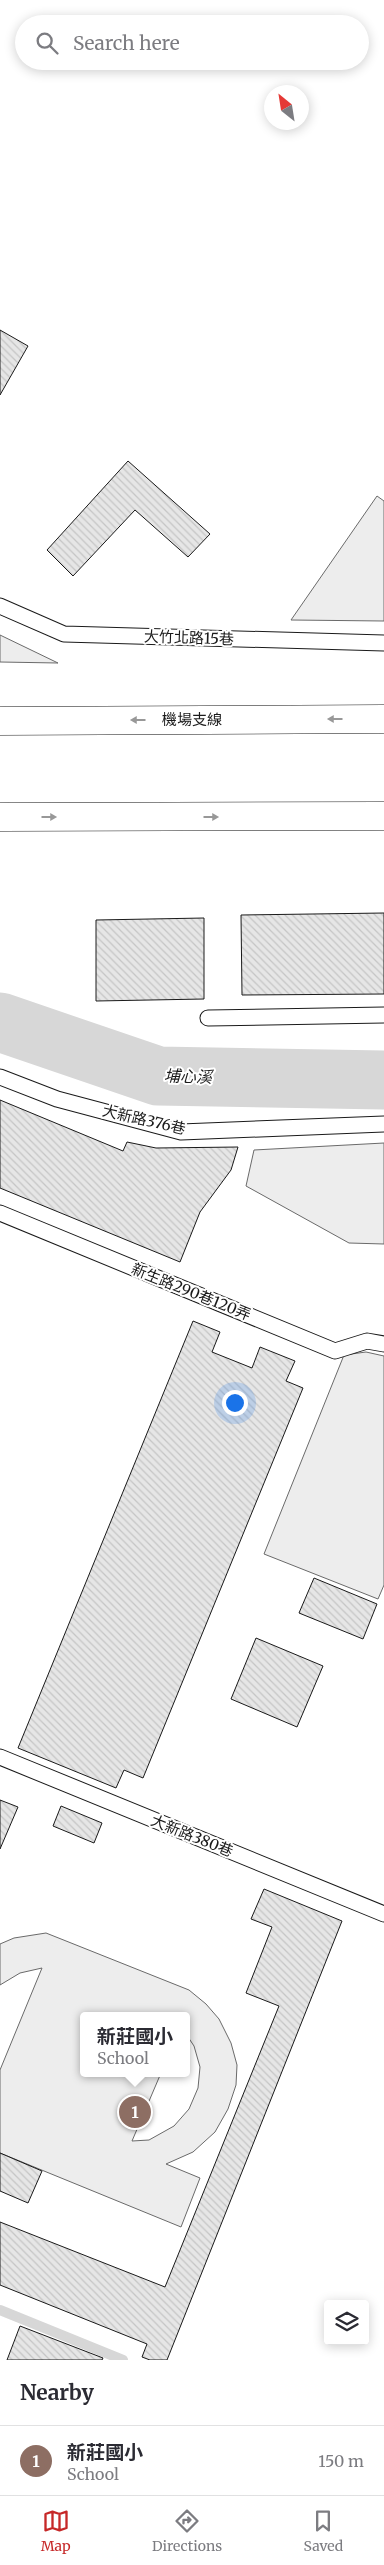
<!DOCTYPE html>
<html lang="en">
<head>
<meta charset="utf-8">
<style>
  body { margin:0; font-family:Merriweather,"Noto Sans TC",serif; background:#f2f2f3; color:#2b2b33 }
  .controls { position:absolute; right:15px; bottom:15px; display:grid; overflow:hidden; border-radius:5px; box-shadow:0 2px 12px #0003 }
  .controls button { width:45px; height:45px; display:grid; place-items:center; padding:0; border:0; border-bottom:1px solid #e1e1e2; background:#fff; color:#2b2b33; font:25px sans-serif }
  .compass { position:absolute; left:264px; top:85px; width:45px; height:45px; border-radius:50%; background:#fff; box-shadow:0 2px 12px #0003; rotate:330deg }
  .you { position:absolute; left:234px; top:1402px; width:18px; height:18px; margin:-12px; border:4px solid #fff; border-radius:50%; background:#1a73e8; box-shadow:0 0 0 8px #1a73e833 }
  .badge { display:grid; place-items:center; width:32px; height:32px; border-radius:50%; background:#c62828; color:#fff; font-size:16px; font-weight:700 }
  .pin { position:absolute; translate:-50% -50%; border:2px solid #fff; box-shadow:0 1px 5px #0006 }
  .popup { position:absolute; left:80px; top:2012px; width:110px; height:65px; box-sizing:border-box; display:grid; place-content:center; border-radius:5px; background:#fff; filter:drop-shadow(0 1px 4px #0005); font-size:16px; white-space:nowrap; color:#7c7c81 }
  .popup b { font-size:19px; color:#2b2b33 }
  .popup::after { content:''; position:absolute; left:50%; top:100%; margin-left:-10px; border:10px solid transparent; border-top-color:#fff }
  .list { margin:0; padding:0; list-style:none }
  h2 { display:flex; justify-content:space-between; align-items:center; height:65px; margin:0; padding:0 20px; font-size:21px }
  h2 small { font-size:16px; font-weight:400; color:#7c7c81 }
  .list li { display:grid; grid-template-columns:32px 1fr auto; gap:15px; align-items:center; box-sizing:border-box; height:70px; padding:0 20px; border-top:1px solid #e1e1e2 }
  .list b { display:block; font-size:19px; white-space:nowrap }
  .list p { margin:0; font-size:16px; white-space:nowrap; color:#7c7c81 }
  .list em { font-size:16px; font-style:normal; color:#7c7c81 }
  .icon { flex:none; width:28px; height:28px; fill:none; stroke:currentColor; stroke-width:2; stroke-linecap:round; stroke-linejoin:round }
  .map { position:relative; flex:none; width:384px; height:2360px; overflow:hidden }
  .search { position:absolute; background:#fff; box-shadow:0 2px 12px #0003; left:15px; right:15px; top:15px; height:55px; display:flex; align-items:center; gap:12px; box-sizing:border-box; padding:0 18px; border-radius:28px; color:#7c7c81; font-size:19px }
  .sheet { height:135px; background:#fff }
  nav { display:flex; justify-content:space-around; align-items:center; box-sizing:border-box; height:70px; border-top:1px solid #e1e1e2; background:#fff; font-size:14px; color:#7c7c81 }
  nav a { display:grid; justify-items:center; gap:2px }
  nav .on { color:#c62828 }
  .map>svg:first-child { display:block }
  .built { fill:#ededed; stroke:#6a6a6a; fill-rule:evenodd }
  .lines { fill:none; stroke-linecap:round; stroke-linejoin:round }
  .stream { stroke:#d7d7d7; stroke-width:10 }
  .river { stroke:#d7d7d7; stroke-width:59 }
  .building { fill:url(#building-back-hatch); stroke:#1a1a1a }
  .service-casing { stroke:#1a1a1a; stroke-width:17 }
  .motorway-casing { stroke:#1a1a1a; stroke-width:29 }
  .service { stroke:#fff; stroke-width:15 }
  .motorway { stroke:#fff; stroke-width:28 }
  .oneway { fill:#989898 }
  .labels { text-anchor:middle; stroke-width:4; stroke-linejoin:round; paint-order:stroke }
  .street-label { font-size:15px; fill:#1a1a1a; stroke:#fff }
  .water-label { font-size:16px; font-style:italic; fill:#1a1a1a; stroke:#fff }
</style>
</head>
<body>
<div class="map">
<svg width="384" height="2360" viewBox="0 0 384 2360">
  <defs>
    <pattern id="building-back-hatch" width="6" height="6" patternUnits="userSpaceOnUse" patternTransform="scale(1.25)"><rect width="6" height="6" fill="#e6e6e6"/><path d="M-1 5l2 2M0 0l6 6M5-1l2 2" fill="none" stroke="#c5c5c5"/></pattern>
  </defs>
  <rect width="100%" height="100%" fill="#fff"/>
  <g class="built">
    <path d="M377,496L384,501V621L291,620Z"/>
    <path d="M0,635L58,663L0,662Z"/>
    <path d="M384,1143V1244L349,1243L246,1186L254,1150Z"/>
    <path d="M366,1352L384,1356V1585L378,1599L264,1554L344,1355Z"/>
    <path d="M46,1933L189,1990L206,2004L219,2019L231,2043L237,2065L236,2085L228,2109L215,2132L193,2152L166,2164L200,2178L181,2227L0,2153V2070L42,1968L20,1973L0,1985V1944L14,1938ZM84,2016H186V2034L194,2046L200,2067L198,2088L189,2109L174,2126L149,2140L132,2141L161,2073H84Z"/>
  </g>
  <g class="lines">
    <path class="stream" d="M0,2310L123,2360"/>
    <path class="river" d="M0,1022L158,1076L384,1080"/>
  </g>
  <g class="building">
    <path d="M0,330L28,346L0,395Z"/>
    <path d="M128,461L210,534L188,557L135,510L73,576L47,550Z"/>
    <path d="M384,913V994L242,995L241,915Z"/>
    <path d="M204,918V999L96,1001V920Z"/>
    <path d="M0,1100L123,1151L127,1142L156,1148L238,1147L231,1170L200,1212L180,1262L0,1188Z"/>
    <path d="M193,1321L220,1332L212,1352L252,1368L260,1347L295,1361L286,1381L303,1388L143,1778L124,1770L116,1788L18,1748Z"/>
    <path d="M314,1578L377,1604L363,1639L299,1613Z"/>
    <path d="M256,1638L323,1666L297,1727L231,1699Z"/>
    <path d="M0,1800L18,1807L0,1849Z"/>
    <path d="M61,1806L102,1823L94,1843L53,1826Z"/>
    <path d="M264,1889L342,1921L167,2360H150L142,2357L147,2344L0,2285V2222L165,2287L279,2006L246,1993L272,1927L251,1919Z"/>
    <path d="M0,2153L42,2171L28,2203L0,2191Z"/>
    <path d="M20,2326L103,2358L102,2360H7Z"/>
  </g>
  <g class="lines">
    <defs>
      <g id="service">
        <path d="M0,606L64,634L384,643"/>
        <path d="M208,1018L384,1015"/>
        <path d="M0,1077L57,1099L181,1132L384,1124"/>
        <path d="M0,1213L335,1351L367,1341L384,1344"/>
        <path d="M0,1757L384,1914"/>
      </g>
      <g id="motorway">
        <path d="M0,721L384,719"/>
        <path d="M0,817L384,816"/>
      </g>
    </defs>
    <use href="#service" class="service-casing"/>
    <use href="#motorway" class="motorway-casing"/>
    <use href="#service" class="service"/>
    <use href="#motorway" class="motorway"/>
  </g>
  <defs><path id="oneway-solid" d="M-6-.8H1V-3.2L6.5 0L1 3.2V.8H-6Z" transform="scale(1.25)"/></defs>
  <g class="oneway">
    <use href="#oneway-solid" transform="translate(335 719) rotate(180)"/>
    <use href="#oneway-solid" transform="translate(138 720) rotate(180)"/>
    <use href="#oneway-solid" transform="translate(49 817)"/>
    <use href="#oneway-solid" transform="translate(211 817)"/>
  </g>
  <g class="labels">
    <g class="street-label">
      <text transform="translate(189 638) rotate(2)" y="5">大竹北路15巷</text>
      <text x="192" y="725">機場支線</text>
      <text transform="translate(144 1120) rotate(13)" y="5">大新路376巷</text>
      <text transform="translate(191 1292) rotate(22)" y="5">新生路290巷120弄</text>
      <text transform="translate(192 1836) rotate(22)" y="5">大新路380巷</text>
    </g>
    <g class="water-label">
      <text transform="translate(188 1076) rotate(2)" y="6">埔心溪</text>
    </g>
  </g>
</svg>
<div class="controls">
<button><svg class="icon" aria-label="layers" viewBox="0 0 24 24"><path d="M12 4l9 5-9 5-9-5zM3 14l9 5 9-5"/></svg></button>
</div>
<svg class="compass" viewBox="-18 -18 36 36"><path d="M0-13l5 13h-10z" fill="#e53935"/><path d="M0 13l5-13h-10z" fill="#7c7c81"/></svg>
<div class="you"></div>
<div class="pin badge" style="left:135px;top:2112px;background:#8d6e63">1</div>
<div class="popup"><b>新莊國小</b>School</div>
<div class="search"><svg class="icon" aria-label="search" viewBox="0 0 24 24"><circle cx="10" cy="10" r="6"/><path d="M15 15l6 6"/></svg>Search here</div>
</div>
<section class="sheet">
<h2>Nearby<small></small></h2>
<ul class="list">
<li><span class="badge" style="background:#8d6e63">1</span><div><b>新莊國小</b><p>School</p></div><em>150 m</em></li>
</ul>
</section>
<nav>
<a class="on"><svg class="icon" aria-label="map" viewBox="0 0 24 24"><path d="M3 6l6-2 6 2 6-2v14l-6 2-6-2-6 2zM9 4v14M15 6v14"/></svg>Map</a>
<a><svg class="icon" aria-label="directions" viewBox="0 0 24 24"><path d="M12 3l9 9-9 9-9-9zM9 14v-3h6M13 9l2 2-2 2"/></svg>Directions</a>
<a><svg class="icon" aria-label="saved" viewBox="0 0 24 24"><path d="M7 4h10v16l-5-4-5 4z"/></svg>Saved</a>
</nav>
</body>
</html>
